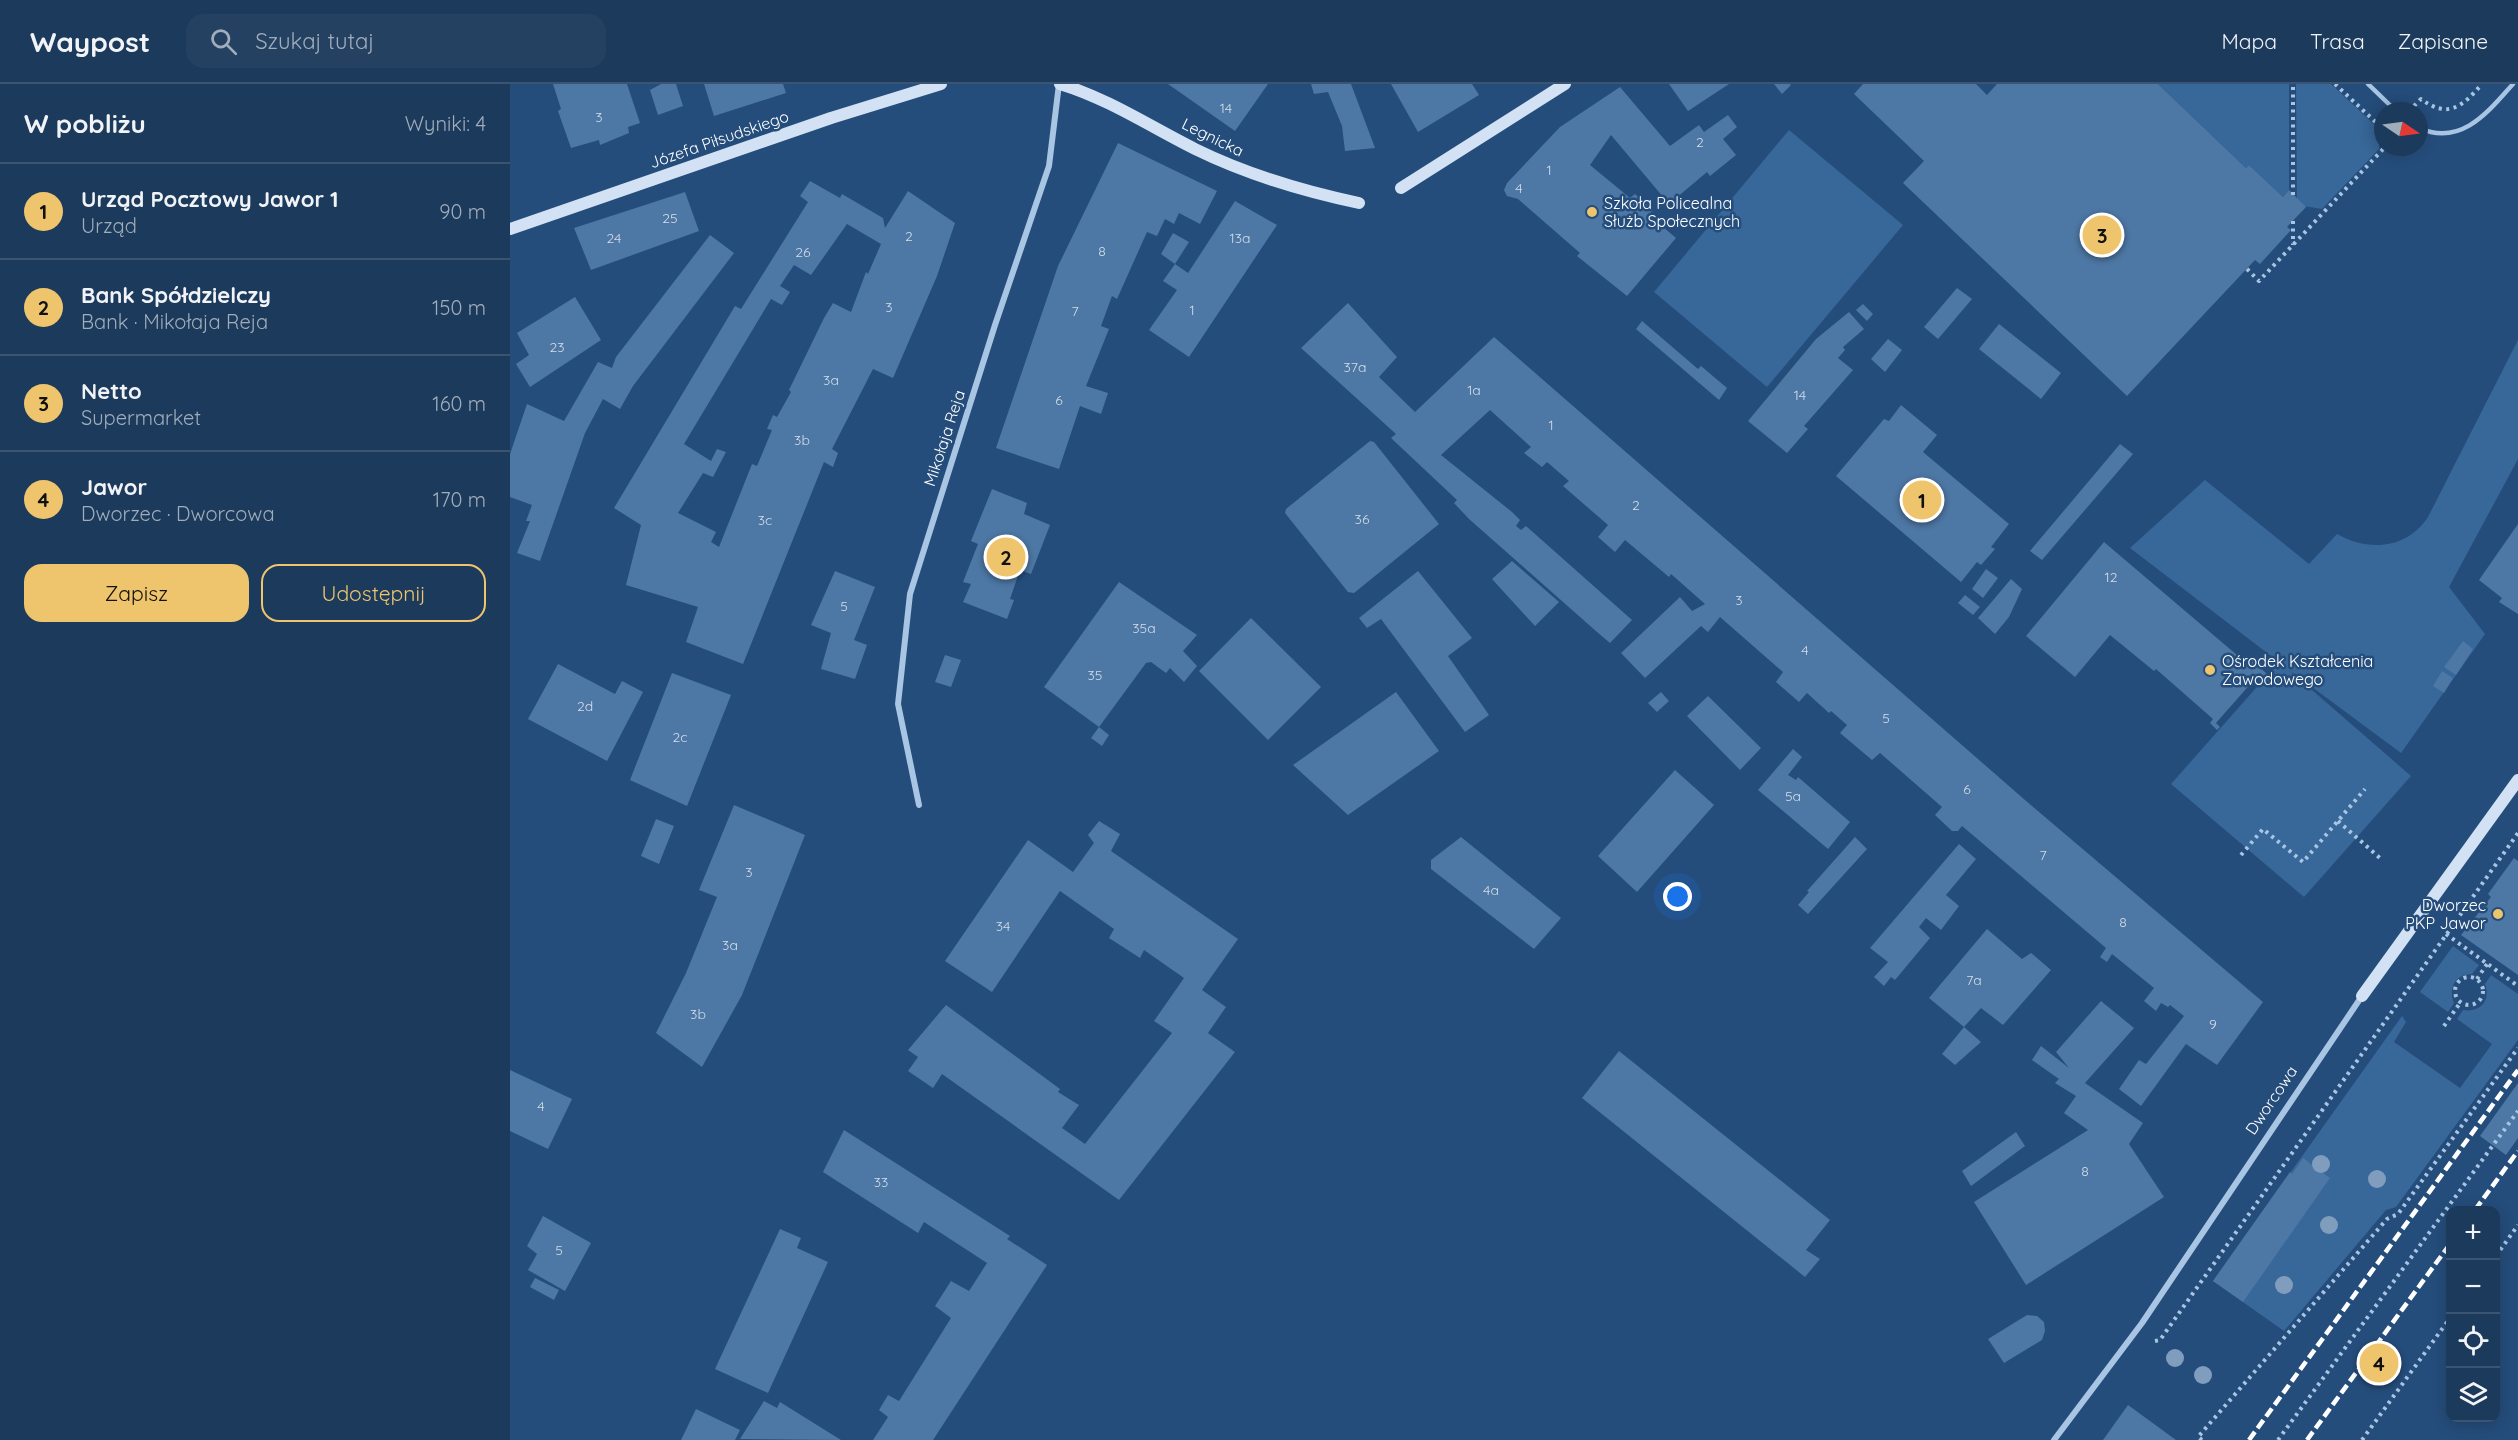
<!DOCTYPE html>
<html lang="pl">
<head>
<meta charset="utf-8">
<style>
  body { margin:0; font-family:Quicksand,sans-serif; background:#254162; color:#f1f3f6 }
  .controls { position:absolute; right:18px; bottom:18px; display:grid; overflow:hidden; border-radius:12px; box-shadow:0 3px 15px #0003 }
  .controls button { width:54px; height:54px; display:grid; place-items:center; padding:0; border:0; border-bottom:2px solid #3a5472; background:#1c3a5c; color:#f1f3f6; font:30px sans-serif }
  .compass { position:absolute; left:1864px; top:18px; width:54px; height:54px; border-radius:50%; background:#1c3a5c; box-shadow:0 3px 15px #0003; rotate:103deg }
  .you { position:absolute; left:1168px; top:813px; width:21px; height:21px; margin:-15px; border:4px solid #fff; border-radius:50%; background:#1a73e8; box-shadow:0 0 0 9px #1a73e833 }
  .badge { display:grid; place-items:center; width:39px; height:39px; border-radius:50%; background:#eec46d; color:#111; font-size:20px; font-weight:700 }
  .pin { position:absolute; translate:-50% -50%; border:3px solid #fff; box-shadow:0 2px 6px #0006 }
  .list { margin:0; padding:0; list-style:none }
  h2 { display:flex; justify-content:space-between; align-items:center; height:78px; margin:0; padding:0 24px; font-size:26px }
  h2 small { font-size:20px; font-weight:400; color:#a0adbb }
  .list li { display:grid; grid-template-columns:39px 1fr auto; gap:18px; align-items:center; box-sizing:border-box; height:96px; padding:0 24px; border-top:2px solid #3a5472 }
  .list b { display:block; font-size:22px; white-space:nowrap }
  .list p { margin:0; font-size:20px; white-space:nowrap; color:#a0adbb }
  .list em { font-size:20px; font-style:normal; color:#a0adbb }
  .actions { display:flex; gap:12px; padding:18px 24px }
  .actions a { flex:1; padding:14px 0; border:2px solid #eec46d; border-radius:18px; text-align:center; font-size:21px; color:#eec46d }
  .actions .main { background:#eec46d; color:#111 }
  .icon { flex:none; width:33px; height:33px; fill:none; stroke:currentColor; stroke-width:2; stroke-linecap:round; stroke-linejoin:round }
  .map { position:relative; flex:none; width:2008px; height:1356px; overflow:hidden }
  header { display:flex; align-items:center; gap:36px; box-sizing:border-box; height:84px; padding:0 30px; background:#1c3a5c; border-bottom:2px solid #3a5472 }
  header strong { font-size:28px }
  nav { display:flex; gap:33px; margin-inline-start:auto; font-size:21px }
  .search { width:420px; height:54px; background:#254162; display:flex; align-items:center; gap:15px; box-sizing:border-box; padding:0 21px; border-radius:18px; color:#a0adbb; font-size:22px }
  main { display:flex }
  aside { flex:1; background:#1c3a5c }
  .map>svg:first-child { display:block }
  .green { fill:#386799 }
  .building { fill:#4d77a4; fill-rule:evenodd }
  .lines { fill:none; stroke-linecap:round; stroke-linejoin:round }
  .path { stroke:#a8c6e4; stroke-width:4; stroke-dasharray:3 4.5; stroke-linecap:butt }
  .lane { stroke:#a8c6e4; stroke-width:4.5 }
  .street { stroke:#a8c6e4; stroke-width:6 }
  .secondary { stroke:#d2e2f4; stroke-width:12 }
  .rail { stroke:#fff; stroke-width:4.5; stroke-dasharray:10 4.5; stroke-linecap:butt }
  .tree { fill:#809dbe }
  .poi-dot { fill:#eec46d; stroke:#254d7b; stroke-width:2 }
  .labels { text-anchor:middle; stroke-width:5; stroke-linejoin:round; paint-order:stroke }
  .number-label { font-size:14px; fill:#d2dde8 }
  .street-label { font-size:16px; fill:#fff; stroke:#254d7b }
  .poi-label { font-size:16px; fill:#fff; stroke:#254d7b; text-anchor:start }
</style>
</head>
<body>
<header>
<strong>Waypost</strong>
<div class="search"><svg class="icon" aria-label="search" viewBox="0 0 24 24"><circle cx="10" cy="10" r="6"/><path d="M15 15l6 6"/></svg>Szukaj tutaj</div>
<nav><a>Mapa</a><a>Trasa</a><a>Zapisane</a></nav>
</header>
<main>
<aside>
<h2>W pobliżu<small>Wyniki: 4</small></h2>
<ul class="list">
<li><span class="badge">1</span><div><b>Urząd Pocztowy Jawor 1</b><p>Urząd</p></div><em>90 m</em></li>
<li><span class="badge">2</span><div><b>Bank Spółdzielczy</b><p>Bank · Mikołaja Reja</p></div><em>150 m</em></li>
<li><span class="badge">3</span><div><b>Netto</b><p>Supermarket</p></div><em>160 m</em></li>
<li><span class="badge">4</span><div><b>Jawor</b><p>Dworzec · Dworcowa</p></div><em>170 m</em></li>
</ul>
<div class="actions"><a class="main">Zapisz</a><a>Udostępnij</a></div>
</aside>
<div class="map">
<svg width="2008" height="1356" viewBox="0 0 2008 1356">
  <rect width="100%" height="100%" fill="#254d7b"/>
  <g class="green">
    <path d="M1648,0H1779V106L1773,113L1739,81L1736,84Z"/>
    <path d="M1786,0H1821L1869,45V65L1812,125L1787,121Z"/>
    <path d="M1279,46L1393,141L1257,303L1144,208Z"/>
    <path d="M2008,256V375L1939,503L1975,550L1891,669L1779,586L1901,692L1794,813L1661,700L1769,578L1620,464L1695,396L1799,480L1827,450C1859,468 1897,465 1918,433Z"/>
    <path d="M1943,862L1969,881L1962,890C1945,890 1938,904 1944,919L1938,928L1910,908Z"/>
    <path d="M1981,891L2008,910V956L1886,1123L1876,1126L1774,1247L1703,1197L1892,932L1896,938L1884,958L1950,1004L1982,960L1947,935L1953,926C1971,929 1981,916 1975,900Z"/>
  </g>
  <g class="building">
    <path d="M43,0H117L130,39L118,43L119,49L90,61L89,56L61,64L48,27L51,25Z"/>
    <path d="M151,0H166L173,22L148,31L140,6Z"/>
    <path d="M194,0H273L276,9L204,32Z"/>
    <path d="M658,0H758L725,47Z"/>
    <path d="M801,0H841L865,64L835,67L832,42L818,8L804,10Z"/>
    <path d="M881,0H962L969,11L908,48Z"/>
    <path d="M1159,0H1219L1178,27Z"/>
    <path d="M1264,0H1280L1281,1L1272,10Z"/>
    <path d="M1353,0H1466L1477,11L1487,0H1648L1736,84L1739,81L1773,113L1779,106L1796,123L1777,143L1781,146L1750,180L1745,176L1617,312L1393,99L1414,77L1344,10Z"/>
    <path d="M1110,3L1160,62L1189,41L1194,48L1218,31L1227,43L1213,55L1226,71L1200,92L1197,88L1159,120L1101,51L1080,81L1120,114L1125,110L1143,126L1139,131L1166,154L1117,212L1067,172L1070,169L1008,115L997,112L994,106L997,99L1050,43Z"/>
    <path d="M608,59L707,107L690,140L669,129L664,140L655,135L647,152L637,148L607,215L602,212L591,242L599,245L576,302L598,309L591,330L570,322L549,385L486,364L548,182Z"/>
    <path d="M300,97L330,114L332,110L373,134L375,144L398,107L445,139L427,192L383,294L363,285L322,365L328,369L323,383L314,378L233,580L176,558L188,523L116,501L131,441L104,424L225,222L231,225L298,118L290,112ZM337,140L371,160L358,190L356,188L341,228L323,219L314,234L279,306L281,308L267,333L263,331L257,345L262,346L247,382L242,380L209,463L201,458L206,448L168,429L193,389L203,393L216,368L207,365L201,377L174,360L261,215L272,221L280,208L270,202L284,181L301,191Z"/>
    <path d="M175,108L189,147L81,186L64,144Z"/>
    <path d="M725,117L767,141L679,273L639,246L667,206L653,197L665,180L678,189Z"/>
    <path d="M663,149L679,158L665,180L651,170Z"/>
    <path d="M200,151L224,169L123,302L110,325L93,315L75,349L30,477L7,469L20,437H16L22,421L0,413V370L17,320L54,337L88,278L102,284L106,273Z"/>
    <path d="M1447,204L1462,215L1428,255L1414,243Z"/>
    <path d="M65,213L91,256L20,303L6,280L19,271L7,249Z"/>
    <path d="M838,219L887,273L869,293L905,328L984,253L1515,716L1753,918L1707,981L1676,960L1631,1022L1609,1005L1629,976L1636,980L1674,932L1660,921L1658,923L1651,919L1646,927L1634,917L1644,904L1602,870L1597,878L1590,873L1596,864L1452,742L1448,747H1442L1425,731L1432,723L1370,669L1362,676L1330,649L1337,641L1321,627L1319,629L1297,609L1289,618L1266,598L1273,588L1210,533L1198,548L1191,542L1135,594L1111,569L1170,513L1182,527L1195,520L1161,490L1159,493L1115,456L1105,468L1088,453L1098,441L1053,402L1059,397L1037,378L1032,383L1014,369L1021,363L980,326L931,371L1002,428L1010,436L1006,442L1011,446L1016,442L1122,536L1100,559L1087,548L959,435L944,419L947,416L881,354L886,350L791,264Z"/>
    <path d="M1353,220L1363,230L1357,237L1346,226Z"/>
    <path d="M1339,228L1354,245L1333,263L1335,266L1328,274L1343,286L1294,342L1298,345L1277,369L1238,337L1306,255Z"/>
    <path d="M1132,237L1188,285L1191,282L1217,304L1209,316L1126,245Z"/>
    <path d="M1489,240L1551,289L1531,315L1469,265Z"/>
    <path d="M1378,255L1392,266L1375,288L1361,275Z"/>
    <path d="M1391,321L1427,351L1413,368L1499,440L1481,463L1485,465L1471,481L1467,478L1451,498L1326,392L1374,335L1379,337Z"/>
    <path d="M860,357L864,358L929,440L844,509L838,508L775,429L776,425Z"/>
    <path d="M1610,360L1623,370L1532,476L1520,467Z"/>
    <path d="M482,405L517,419L514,430L540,441L521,490L510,486L500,515L504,516L497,535L453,518L461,500L453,498L468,460L461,457Z"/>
    <path d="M2008,440V530L1989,518L1992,514L1969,496Z"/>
    <path d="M1594,458L1734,577L1737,572L1757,590L1754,593L1750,589L1706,639L1710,643L1707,646L1700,639L1703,635L1646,585L1644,587L1600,551L1565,593L1516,552Z"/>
    <path d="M1002,477L1049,518L1025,542L982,495Z"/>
    <path d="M1476,485L1488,494L1473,514L1462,505Z"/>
    <path d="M325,487L365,503L344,556L357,561L345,595L311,585L321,549L301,541Z"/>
    <path d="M908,487L962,554L938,572L979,631L955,648L871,535L857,544L849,534Z"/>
    <path d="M1501,495L1512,505L1499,533L1485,550L1468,534Z"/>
    <path d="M609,498L687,551L673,567L687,582L674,598L660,584L656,589L641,578L636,579L589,643L599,651L592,662L581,654L589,643L534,603Z"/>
    <path d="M1455,511L1470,523L1463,531L1448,519Z"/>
    <path d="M741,534L811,603L758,656L689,587Z"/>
    <path d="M1953,557L1963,565L1946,591L1934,583Z"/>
    <path d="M435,571L451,576L441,603L425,598Z"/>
    <path d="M48,580L105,610L112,597L133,608L97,677L18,635Z"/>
    <path d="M1932,587L1943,594L1934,609L1923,602Z"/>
    <path d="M162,589L221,611L177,722L120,696Z"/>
    <path d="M886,608L929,667L838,731L783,681Z"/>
    <path d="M1151,608L1159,617L1147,628L1138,619Z"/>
    <path d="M1198,612L1251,664L1230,686L1177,632Z"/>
    <path d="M1283,665L1292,673L1278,691L1286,696L1288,693L1340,738L1318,765L1248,706Z"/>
    <path d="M1165,686L1204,721L1127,808L1088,772Z"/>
    <path d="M224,721L295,751L232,911L192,983L146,949L176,889L207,813L189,806Z"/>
    <path d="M146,735L164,742L149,780L131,772Z"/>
    <path d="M589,737L610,750L601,767L728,855L692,906L716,923L698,949L725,968L609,1116L432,990L423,1004L398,987L408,973L398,966L436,921L550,1005L548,1008L569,1021L552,1044L575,1060L662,949L644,937L674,894L634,866L630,874L599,854L604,845L550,807L482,908L435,877L518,756L563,788L584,759L578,751Z"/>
    <path d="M951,753L1051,834L1024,865L921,785V776Z"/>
    <path d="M1345,753L1357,765L1298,830L1288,821L1299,808L1297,807Z"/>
    <path d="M1449,760L1466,775L1436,811L1449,822L1431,846L1416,834L1409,843L1420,854L1385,896L1381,893L1374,902L1364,893L1378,878L1360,864Z"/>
    <path d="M2004,774L2008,777V891L1951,851L1981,813L1978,810Z"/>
    <path d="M1477,845L1512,875L1521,869L1541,886L1493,941L1471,924L1454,943L1419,914Z"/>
    <path d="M1591,917L1624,944L1575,999L1633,1039L1619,1060L1654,1113L1516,1201L1464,1118L1578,1046L1554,1029L1566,1012L1545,999L1549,995L1522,976L1531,962L1559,984L1546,968Z"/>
    <path d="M1454,943L1471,958L1445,981L1432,970Z"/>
    <path d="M1109,967L1320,1136L1296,1166L1310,1175L1295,1193L1072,1014Z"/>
    <path d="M0,986L62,1015L38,1065L0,1047Z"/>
    <path d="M2008,999V1054L1996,1071L1970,1052Z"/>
    <path d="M334,1046L500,1152L497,1155L537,1181L423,1356H363L378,1333L369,1326L378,1311L389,1317L441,1234L425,1222L441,1197L459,1207L477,1179L414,1138L408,1149L313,1088Z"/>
    <path d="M1506,1048L1515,1062L1461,1102L1452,1087Z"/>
    <path d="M1793,1074L1820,1094L1733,1218L1703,1197L1780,1088L1782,1090Z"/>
    <path d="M33,1132L81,1159L55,1207L18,1186L27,1170L17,1162Z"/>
    <path d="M270,1145L291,1154L287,1164L318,1178L258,1309L205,1285Z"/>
    <path d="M25,1194L49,1206L44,1216L20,1203Z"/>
    <path d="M1517,1231L1527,1232L1534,1238L1535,1247L1532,1256L1494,1279L1478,1255Z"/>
    <path d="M254,1317L267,1324L270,1318L331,1356L230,1355Z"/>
    <path d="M1618,1321L1666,1356H1593Z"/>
    <path d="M186,1325L230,1346L225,1356H171Z"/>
  </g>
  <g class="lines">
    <g class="path">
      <path d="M1825,0L1873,45"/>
      <path d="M1904,22L1911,15C1938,35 1952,23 1972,0"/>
      <path d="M1783,111V0"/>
      <path d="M1783,137V161"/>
      <path d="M1737,185L1749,197L1875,63"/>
      <path d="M1828,737L1871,775"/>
      <path d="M1731,771L1753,745L1793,778L1855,705"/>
      <path d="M1936,850L2008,902"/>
      <circle cx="1959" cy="907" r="14"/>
      <path d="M1967,895L1977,880"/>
      <path d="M1934,942L1950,919"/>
      <path d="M1986,1172L2008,1141"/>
      <path d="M1645,1257L1650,1256L2008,749"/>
      <path d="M1692,1356L1688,1353L1877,1135L1888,1130L2008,964"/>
      <path d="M1768,1356L2008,1027"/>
      <path d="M1852,1356L1940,1234"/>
    </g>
    <g class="lane">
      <path d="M1858,0L1886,27"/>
      <path d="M1909,44C1951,63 1978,28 2003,0"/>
    </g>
    <g class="street">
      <path d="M409,721L388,620L400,510L485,241L539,82L549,0"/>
      <path d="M1544,1356L1632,1239L1852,912"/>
    </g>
    <g class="secondary">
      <path d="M550,0C599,15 639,42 685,65C738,91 792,107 849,119"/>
      <path d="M891,104L1055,0"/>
      <path d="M0,145L321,34L431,0"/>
      <path d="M1852,912L2008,696"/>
    </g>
    <g class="rail">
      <path d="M1965,1126L2008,1067"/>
      <path d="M1739,1356L2008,986"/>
      <path d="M1797,1356L1940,1160"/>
    </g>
  </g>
  <g class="tree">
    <circle cx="1811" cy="1080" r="9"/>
    <circle cx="1867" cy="1095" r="9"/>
    <circle cx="1819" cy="1141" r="9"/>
    <circle cx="1774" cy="1201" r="9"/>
    <circle cx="1665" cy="1274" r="9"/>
    <circle cx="1693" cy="1291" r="9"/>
  </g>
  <g class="poi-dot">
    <circle cx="1082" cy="128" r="6"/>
    <circle cx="1700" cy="586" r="6"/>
    <circle cx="1988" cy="830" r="6"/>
  </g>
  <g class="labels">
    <g class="number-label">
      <text x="716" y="29">14</text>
      <text x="89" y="38">3</text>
      <text x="1190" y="63">2</text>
      <text x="1039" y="91">1</text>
      <text x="1009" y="109">4</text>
      <text x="160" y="139">25</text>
      <text x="399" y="157">2</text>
      <text x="104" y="159">24</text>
      <text x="730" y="159">13a</text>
      <text x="592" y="172">8</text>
      <text x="293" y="173">26</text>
      <text x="379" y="228">3</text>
      <text x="682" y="231">1</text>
      <text x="565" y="232">7</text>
      <text x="47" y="268">23</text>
      <text x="845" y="288">37a</text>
      <text x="321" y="301">3a</text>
      <text x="964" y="311">1a</text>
      <text x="1290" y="316">14</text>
      <text x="549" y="321">6</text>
      <text x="1041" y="346">1</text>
      <text x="292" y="361">3b</text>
      <text x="1126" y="426">2</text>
      <text x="852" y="440">36</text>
      <text x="255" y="441">3c</text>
      <text x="1601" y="498">12</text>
      <text x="1229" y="521">3</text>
      <text x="334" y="527">5</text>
      <text x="634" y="549">35a</text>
      <text x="1295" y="571">4</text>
      <text x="585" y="596">35</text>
      <text x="75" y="627">2d</text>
      <text x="1376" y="639">5</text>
      <text x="170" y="658">2c</text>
      <text x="1457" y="710">6</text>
      <text x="1283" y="717">5a</text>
      <text x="1533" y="776">7</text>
      <text x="239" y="793">3</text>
      <text x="981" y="811">4a</text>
      <text x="1613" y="843">8</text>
      <text x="493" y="847">34</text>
      <text x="220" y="866">3a</text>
      <text x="1464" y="901">7a</text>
      <text x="188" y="935">3b</text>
      <text x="1703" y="945">9</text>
      <text x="31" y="1027">4</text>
      <text x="1575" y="1092">8</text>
      <text x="371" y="1103">33</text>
      <text x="49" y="1171">5</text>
    </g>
    <g class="street-label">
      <text transform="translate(703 53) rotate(26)" y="6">Legnicka</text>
      <text transform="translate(209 55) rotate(-19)" y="6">Józefa Piłsudskiego</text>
      <text transform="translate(434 354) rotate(-72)" y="6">Mikołaja Reja</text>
      <text transform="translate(1761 1016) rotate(-56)" y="6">Dworcowa</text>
    </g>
    <g class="poi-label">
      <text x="1094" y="125">Szkoła Policealna<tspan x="1094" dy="18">Służb Społecznych</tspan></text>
      <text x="1712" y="583">Ośrodek Kształcenia<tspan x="1712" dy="18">Zawodowego</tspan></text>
      <text x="1976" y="827" text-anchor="end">Dworzec<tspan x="1976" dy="18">PKP Jawor</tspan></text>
    </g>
  </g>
</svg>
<div class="controls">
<button>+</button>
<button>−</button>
<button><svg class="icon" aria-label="locate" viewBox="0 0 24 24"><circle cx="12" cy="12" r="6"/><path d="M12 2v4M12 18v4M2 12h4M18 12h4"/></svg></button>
<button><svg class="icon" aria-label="layers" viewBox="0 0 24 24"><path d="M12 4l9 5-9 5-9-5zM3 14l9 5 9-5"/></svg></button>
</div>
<svg class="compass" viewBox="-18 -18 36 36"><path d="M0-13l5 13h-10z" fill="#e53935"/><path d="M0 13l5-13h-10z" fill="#a0adbb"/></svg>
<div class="you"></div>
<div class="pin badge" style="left:1412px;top:416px">1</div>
<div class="pin badge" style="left:496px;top:473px">2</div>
<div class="pin badge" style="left:1592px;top:151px">3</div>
<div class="pin badge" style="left:1869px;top:1279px">4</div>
</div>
</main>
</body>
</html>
